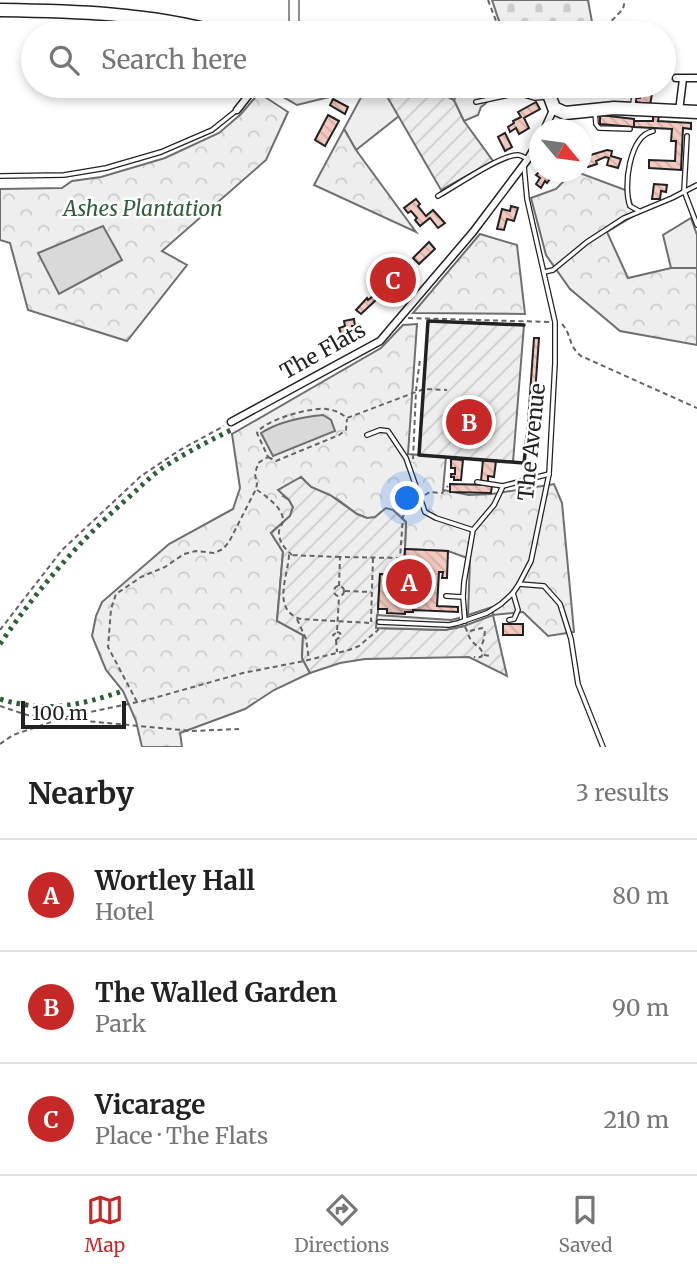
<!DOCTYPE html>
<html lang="en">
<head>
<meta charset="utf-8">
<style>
  body { margin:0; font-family:Merriweather,serif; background:#f2f2f2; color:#222 }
  .compass { position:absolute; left:529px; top:119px; width:63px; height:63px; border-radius:50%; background:#fff; box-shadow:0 4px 10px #0003; rotate:119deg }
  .scale { position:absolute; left:21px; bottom:18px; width:105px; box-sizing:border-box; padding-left:7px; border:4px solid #222; border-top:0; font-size:19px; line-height:24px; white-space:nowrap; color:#222; -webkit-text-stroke:5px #fff; paint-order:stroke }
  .you { position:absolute; left:408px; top:499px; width:24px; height:24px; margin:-18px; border:5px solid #fff; border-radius:50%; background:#1a73e8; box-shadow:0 0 0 10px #1a73e833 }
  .badge { display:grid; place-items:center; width:46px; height:46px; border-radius:50%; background:#c62828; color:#fff; font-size:23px; font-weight:700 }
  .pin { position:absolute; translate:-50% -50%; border:4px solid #fff; box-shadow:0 2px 7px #0006 }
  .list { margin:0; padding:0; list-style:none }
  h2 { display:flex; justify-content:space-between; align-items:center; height:91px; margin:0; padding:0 28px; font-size:30px }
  h2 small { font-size:23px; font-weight:400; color:#767676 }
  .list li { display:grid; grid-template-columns:46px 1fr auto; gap:21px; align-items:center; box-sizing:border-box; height:112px; padding:0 28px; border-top:2px solid #e0e0e0 }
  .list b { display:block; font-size:26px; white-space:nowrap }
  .list p { margin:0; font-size:23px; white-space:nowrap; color:#767676 }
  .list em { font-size:23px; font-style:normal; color:#767676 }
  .icon { flex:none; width:38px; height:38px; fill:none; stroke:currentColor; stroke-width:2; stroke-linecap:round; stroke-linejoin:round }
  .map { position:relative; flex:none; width:697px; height:747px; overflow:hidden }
  .search { position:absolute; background:#fff; box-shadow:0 4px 10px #0003; left:21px; right:21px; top:21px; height:77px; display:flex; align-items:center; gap:18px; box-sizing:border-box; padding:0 24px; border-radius:38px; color:#767676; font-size:26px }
  .sheet { height:427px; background:#fff }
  nav { display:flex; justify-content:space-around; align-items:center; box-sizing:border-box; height:98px; border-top:2px solid #e0e0e0; background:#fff; font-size:19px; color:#767676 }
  nav a { display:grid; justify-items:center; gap:4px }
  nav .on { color:#c62828 }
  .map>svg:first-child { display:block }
  .grass { fill:#eee; stroke:#6f6f6f; stroke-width:2 }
  .forest { fill:url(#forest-crowns); stroke:#6f6f6f; stroke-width:2 }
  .cemetery { fill:url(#cemetery-stones); stroke:#6f6f6f; stroke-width:2 }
  .garden { fill:url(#garden-furrows); stroke:#6f6f6f; stroke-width:2 }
  .parking { fill:#ededed; stroke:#6f6f6f; stroke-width:2 }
  .water { fill:#d9d9d9; stroke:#6f6f6f; stroke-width:2 }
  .building { fill:url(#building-back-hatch); stroke:#222; stroke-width:2 }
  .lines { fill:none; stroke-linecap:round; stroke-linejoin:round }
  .lane-casing { stroke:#222; stroke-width:6 }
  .street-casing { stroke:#222; stroke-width:9 }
  .secondary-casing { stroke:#222; stroke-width:11 }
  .highway-casing { stroke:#222; stroke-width:15 }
  .path { stroke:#646464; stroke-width:2; stroke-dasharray:5 3.5; stroke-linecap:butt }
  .lane { stroke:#fff; stroke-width:3.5 }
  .street { stroke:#fff; stroke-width:6 }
  .secondary { stroke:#fff; stroke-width:9 }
  .highway { stroke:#fff; stroke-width:12 }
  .hedge { stroke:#2f5e38; stroke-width:5; stroke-dasharray:3.5 5; stroke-linecap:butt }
  .wall { stroke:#222; stroke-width:3.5 }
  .labels { text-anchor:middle; stroke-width:5; stroke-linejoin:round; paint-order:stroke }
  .park-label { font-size:21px; font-style:italic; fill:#2f5e38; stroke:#fff }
  .street-label { font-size:21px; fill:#222; stroke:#fff }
</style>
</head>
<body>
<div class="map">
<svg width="697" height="747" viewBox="0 0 697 747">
  <defs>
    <pattern id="forest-crowns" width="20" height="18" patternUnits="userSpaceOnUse" patternTransform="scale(1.75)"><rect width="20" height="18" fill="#eee"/><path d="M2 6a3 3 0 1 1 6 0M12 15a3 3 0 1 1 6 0" fill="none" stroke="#ccc"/></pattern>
    <pattern id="cemetery-stones" width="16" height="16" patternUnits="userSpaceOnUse" patternTransform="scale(1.75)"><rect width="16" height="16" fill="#eee"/><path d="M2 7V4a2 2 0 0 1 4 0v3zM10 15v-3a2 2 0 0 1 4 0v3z" fill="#ccc"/></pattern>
    <pattern id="garden-furrows" width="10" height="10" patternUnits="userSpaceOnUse" patternTransform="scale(1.75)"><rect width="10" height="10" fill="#eee"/><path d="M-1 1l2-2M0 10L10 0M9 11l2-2" fill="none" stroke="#ccc"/></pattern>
    <pattern id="building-back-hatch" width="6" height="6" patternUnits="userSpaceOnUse" patternTransform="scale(1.75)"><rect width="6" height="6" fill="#f3c9c0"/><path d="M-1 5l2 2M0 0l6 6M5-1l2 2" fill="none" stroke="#d0aca5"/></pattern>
  </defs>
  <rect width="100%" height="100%" fill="#fff"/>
  <g class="grass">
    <path d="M374,86H381L399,116L356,150L344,129L366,88Z"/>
    <path d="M691,218L697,235V268H671L663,235Z"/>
  </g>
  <g class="forest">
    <path d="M264,86H374L297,105Z"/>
    <path d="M259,93L288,112L266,160L162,251L187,265L127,341L28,310L10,243L0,240V189L62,188L72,181L101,177L165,158L219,133L241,114Z"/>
    <path d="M344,129L356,150L416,232L314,185Z"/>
    <path d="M573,172H577L628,191L635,215L607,232L628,278L671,268H697V345L620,331L570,289L546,255L531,198L556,189Z"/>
    <path d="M480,234L517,245L525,314L413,313Z"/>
    <path d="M417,324L408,454L446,457L443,490L469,495L492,494L554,484L562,503L574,632L548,636L523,612L493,615L492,607L468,615L470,559L448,551L405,549L406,522L392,510L381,512L375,518H367L357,514L337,499L311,487L301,477L283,496L289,500L293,507L290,516L271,533L283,552L277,621L303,635L302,658L310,673L274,690L245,709L180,733L182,747H142L136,721L123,691L106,670L92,636L96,616L102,602L169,544L233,509L240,488L232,434L381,348L403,325Z"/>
  </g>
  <path class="cemetery" d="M492,0H588L594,33H570L501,27Z"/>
  <g class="garden">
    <path d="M381,86H410L436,91L454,100L464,121L493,161L441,190Z"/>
    <path d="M428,321L524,325L513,462L419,455Z"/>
    <path d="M301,477L311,487L330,495L357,514L367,518L375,517L386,508L393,510L406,522L404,571L410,572V575L380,574L377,628L445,630L464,626L493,615L507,676L469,657L365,659L340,663L310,673L302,658L303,635L277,621L283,552L271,533L290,516L293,507L289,500L278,490Z"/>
  </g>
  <g class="parking">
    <path d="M461,86H487L490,96L486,103L481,107L478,115L464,121L454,100Z"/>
    <path d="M377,615L451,620L459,618V623L464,626L445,630L376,628Z"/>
  </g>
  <g class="water">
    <path d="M103,226L122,260L59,294L38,253Z"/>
    <path d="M323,415L331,420L335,431L273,456L261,433C280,421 301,417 323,415Z"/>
  </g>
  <g class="building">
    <path d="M494,86H515V88L492,94L490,87Z"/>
    <path d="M641,92L652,94L650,105L636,102V98H640Z"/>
    <path d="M333,99L348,107L345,114L330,105Z"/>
    <path d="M536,102L540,109L524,118L529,128L519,134L516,128L510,132L508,127L514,123L513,121L521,117L518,112Z"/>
    <path d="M328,115L339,121L325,146L315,140Z"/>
    <path d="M600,115L634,119V127L600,124Z"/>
    <path d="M653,115L659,116L658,121L691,123V129L683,128L681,170L649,168V160L675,161L676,141H671L672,129L634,127V121H653Z"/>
    <path d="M505,133L512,147L505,151L498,137Z"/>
    <path d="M607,150L612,151L611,156L621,159L618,168L607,165L609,158L605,157L596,161L597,164L588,167L584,157Z"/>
    <path d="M540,171L555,172L553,175L549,173L547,177L550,179L547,183L545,181L541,188L536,184L540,178L536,175Z"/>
    <path d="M654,184L667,185L666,192L661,191L660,199H652Z"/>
    <path d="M416,199L420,204L418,206L426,216L433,210L445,223L438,228L430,218L420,226L415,220L417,218L411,211L408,213L404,208Z"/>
    <path d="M511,206L518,208L514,221L507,219L504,230L497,229L502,209L510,211Z"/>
    <path d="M429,242L435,249L419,264L413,258Z"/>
    <path d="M397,270L403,276L399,279L402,282L395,289L386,280Z"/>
    <path d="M373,296L377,299L361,314L356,310L367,298L368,300Z"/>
    <path d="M354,319L355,326H352L353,332L342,336L339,328L345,326L344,321Z"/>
    <path d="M534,338H539L532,436H527Z"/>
    <path d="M451,459L463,460L461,480H454V477H451V474H455V468H451Z"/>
    <path d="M483,460L496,461L494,477L488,476V482L481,481Z"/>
    <path d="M450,484L492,485L491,493L450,492Z"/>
    <path d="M405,549L448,551L447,578H442L443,572H439L437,606L458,607V612L413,610V612H405V614L387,613V609H378L380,574L410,575V572L404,571Z"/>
    <rect x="503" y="624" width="20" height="11"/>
  </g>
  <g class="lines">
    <defs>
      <g id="lane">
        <path d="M476,102L518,93L535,98L546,97"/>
        <path d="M633,104L635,86"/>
        <path d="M595,112L596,124L599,128L630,129"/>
        <path d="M687,136L684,191L697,225"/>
        <path d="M0,176L64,175L106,168L161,152L212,130L237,110"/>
        <path d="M438,196C454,187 502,154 518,155C521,155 525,158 528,159"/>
        <path d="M639,211L630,206C623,187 629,136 653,131"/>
        <path d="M544,272L553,270L587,242L624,218L672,198L697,185"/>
        <path d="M367,435L380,430L388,431L406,458L425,512L436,518L473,530"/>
        <path d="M477,482L503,486"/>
        <path d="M519,584L544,586L560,604L571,639L578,684L603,747"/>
        <path d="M446,596L463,597"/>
        <path d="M509,620L514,619L518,610L513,593"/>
        <path d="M465,621L463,597L464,582L473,530L494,505L503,486L549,474"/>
        <path d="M379,622L449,625L458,623L487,613L501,604L513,593L519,584L531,561L549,474L555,363V322L527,199L524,166"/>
      </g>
      <g id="street">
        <path d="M676,78H697"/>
        <path d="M237,110L256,86"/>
        <path d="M679,111L683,79"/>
        <path d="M544,130L554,108"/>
        <path d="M231,422L380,341L473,232L528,159L540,138"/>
      </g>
      <path id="secondary" d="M294,33V0"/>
      <g id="highway">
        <path d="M0,10C73,11 149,13 220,33"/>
        <path d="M546,86L554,108L565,113L614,108L697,112"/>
      </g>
    </defs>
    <use href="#lane" class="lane-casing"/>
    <use href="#street" class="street-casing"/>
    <use href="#secondary" class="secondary-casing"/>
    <use href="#highway" class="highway-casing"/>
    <g class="path">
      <path d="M488,0L498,26L499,32"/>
      <path d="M600,33L623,9L625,0"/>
      <path d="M612,91V86"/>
      <path d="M408,318L549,322"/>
      <path d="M562,324C572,335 568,346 581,356L697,408"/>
      <path d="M268,457L276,461L339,435L346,430L347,419"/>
      <path d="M413,459L416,391L420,359"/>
      <path d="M257,490C266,496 283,508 283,520C283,524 280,527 279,531C278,541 285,549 292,555"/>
      <path d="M425,495L430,492L442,493L448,486"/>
      <path d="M340,557L289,555C288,577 271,610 301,619L371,623"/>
      <path d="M373,558L371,621H374"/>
      <circle cx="339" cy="591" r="5"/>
      <path d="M339,586L340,557L400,558L403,516L417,506"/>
      <path d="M345,591L371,592"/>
      <path d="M297,619L306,639L309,660"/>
      <path d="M465,627C468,632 468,636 471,640C476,647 480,645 483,654L481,657H474"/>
      <path d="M0,630L62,550L141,476L180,450L224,426"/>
      <path d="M470,631L482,628L485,630L484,639L481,647"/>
      <path d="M337,632L340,633L341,636L336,640L333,635L337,632L339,596"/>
      <path d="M336,640L337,652"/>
      <path d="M484,655L490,656"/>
      <path d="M137,702L108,647L111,609L116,594L141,577L165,567L184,554L196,551L214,553L223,549L229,542L256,489L257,484L255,474L258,463L268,457L257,433C264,420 311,407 326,409C335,410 341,413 347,418L424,389L447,390"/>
      <path d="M0,706L27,715L62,718L147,700L243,673L304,661L349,650L359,646L378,630V626"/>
      <path d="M65,719L192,731L239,729"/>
      <path d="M0,744L13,735L60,719"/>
    </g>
    <use href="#lane" class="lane"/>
    <use href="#street" class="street"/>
    <use href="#secondary" class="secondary"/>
    <use href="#highway" class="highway"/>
    <g class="hedge">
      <path d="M0,644C37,590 79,541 128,498C139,488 149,478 161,469C183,454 207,442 231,430"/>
      <path d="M0,699C46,713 78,706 123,691"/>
    </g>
    <path class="wall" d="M524,325L428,321L419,455L524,463L527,436"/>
  </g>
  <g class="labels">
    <g class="park-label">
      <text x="143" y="216">Ashes Plantation</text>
    </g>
    <g class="street-label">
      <text transform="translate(323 351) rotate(-29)" y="7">The Flats</text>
      <text transform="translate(532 442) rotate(-84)" y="7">The Avenue</text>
    </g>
  </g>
</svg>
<svg class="compass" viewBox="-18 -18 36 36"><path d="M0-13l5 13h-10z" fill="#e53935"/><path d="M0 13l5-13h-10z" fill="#767676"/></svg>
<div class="scale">100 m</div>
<div class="you"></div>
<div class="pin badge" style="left:409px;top:582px">A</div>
<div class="pin badge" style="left:469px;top:422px">B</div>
<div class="pin badge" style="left:393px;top:280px">C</div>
<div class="search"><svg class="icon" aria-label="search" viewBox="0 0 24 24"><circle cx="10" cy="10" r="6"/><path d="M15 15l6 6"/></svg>Search here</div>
</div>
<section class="sheet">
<h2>Nearby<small>3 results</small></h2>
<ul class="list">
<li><span class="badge">A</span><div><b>Wortley Hall</b><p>Hotel</p></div><em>80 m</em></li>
<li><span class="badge">B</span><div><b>The Walled Garden</b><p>Park</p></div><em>90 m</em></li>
<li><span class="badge">C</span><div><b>Vicarage</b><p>Place · The Flats</p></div><em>210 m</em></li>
</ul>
</section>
<nav>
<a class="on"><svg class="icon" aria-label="map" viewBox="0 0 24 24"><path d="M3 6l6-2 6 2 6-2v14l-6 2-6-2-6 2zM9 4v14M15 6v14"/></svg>Map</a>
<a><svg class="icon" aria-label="directions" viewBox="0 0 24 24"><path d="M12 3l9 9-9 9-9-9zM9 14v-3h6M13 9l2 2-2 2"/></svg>Directions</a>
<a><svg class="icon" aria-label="saved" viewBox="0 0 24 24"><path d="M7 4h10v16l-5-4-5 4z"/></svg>Saved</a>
</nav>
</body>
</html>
